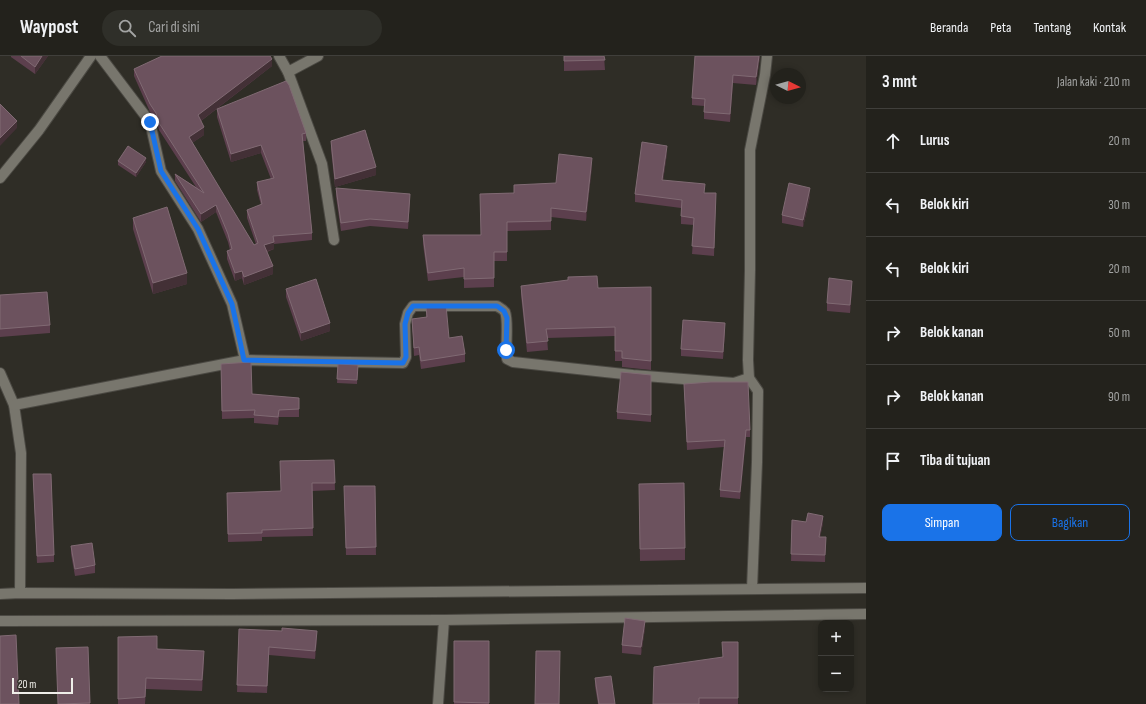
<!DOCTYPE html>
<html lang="id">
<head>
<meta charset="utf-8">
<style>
  body { margin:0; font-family:"Sofia Sans Condensed",sans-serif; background:#2f2f29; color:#f1f3f6 }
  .controls { position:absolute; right:12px; bottom:12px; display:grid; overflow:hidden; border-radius:8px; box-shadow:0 2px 6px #0003 }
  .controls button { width:36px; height:36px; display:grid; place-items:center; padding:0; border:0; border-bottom:1px solid #403f3b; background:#23221c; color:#f1f3f6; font:20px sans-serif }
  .compass { position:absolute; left:770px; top:12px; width:36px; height:36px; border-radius:50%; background:#23221c; box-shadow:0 2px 6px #0003; rotate:95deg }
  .scale { position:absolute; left:12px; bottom:10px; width:61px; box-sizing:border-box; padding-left:4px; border:2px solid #efeee9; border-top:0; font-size:11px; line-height:14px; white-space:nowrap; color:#efeee9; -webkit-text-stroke:3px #2f2d26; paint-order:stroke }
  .stop { position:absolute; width:12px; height:12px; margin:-9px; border:3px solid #1a73e8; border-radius:50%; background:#fff }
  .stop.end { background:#1a73e8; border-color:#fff; box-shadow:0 1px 4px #0008 }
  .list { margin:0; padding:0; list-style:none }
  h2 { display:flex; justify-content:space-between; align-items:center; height:52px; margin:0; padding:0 16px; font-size:17px }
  h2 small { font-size:13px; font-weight:400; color:#a3a4a3 }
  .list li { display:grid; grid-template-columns:26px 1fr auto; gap:12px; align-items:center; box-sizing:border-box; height:64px; padding:0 16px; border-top:1px solid #403f3b }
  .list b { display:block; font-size:15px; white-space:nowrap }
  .list em { font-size:13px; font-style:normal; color:#a3a4a3 }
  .actions { display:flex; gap:8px; padding:12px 16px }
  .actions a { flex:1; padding:9px 0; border:1px solid #1a73e8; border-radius:8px; text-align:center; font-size:14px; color:#1a73e8 }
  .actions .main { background:#1a73e8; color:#fff }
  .icon { flex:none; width:22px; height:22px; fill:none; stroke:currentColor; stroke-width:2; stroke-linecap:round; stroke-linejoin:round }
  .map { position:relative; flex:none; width:866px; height:648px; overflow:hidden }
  header { display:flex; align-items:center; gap:24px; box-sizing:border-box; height:56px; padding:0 20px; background:#23221c; border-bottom:1px solid #403f3b }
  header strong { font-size:19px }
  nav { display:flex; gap:22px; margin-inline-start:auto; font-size:14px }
  .search { width:280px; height:36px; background:#2f2f29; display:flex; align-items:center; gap:10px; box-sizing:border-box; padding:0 14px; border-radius:22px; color:#a3a4a3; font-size:15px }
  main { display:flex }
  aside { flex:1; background:#23221c }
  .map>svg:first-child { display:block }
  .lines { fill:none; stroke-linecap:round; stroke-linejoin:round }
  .minor-casing { stroke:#4b4943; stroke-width:12 }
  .tertiary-casing { stroke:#4b4943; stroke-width:12 }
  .minor { stroke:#78766d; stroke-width:10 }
  .tertiary { stroke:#78766d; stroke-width:10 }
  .wall { fill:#5c3f4d }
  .shaded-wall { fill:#433036 }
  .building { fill:#6c525e; stroke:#806a73 }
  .route { stroke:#1a73e8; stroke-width:5 }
</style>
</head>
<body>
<header>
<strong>Waypost</strong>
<div class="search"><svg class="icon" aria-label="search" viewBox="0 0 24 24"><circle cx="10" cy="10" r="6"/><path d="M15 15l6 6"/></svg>Cari di sini</div>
<nav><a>Beranda</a><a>Peta</a><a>Tentang</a><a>Kontak</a></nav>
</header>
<main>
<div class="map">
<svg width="866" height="648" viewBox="0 0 866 648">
  <rect width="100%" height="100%" fill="#2f2d26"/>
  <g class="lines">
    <defs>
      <g id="minor">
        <path d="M100,0L150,66L161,115L198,173L232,248L245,304"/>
        <path d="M279,0L288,16L322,108L334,184"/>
        <path d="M288,16L318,0"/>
        <path d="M0,122L39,74L91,0"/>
        <path d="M0,317L14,349L21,397L20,537"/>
        <path d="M14,349L245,304L403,307L406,301L405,268L408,257L413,250H497C500,252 503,253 505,256C509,265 505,291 507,303L513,306L633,319L734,327L749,322"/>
        <path d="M752,533L757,406L758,335L749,322L748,304L750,214V94L765,19L767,0"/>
        <path d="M438,648L444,564"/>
      </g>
      <g id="tertiary">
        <path d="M0,538L20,537L232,538L866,532"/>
        <path d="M0,565L444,564L866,558"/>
      </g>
    </defs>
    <use href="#minor" class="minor-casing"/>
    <use href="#tertiary" class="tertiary-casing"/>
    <use href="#minor" class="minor"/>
    <use href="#tertiary" class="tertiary"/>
  </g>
  <g class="wall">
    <path d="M11,0H48L35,18L11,1Z"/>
    <path d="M564,0H604L605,14L564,15Z"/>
    <path d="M760,0L756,29L733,27L730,66L704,63V50L692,49V42Z"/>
    <path d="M272,10L201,65L204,79L192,87L254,189L256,188L247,162V154L261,149L257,134V126L271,123L261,97L231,106L217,61V53L306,77V85H303L312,177V184L274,188V193L267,196L273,218L244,229L242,222L235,225L227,203V195L230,194L228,186L216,156L201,166L175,125V118L196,131L159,74L156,64L150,56L134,20V13Z"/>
    <path d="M331,85L376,119L335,131L331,93Z"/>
    <path d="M667,97L663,125L705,137H716L714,200L692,198L694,169L681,168V152L635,146V138Z"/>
    <path d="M118,105L146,106L136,121L118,109Z"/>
    <path d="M592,110L586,165L551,161V174L507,175V205H494V231L464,232V221L428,225L423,188V179H480L556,127Z"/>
    <path d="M336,132L410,145L408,173L370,170L341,175L336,140Z"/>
    <path d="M810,140L803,171L782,167V159Z"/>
    <path d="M133,162L187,228L153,238L133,173Z"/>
    <path d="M521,230L598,232L651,231V314L622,311V305H615V280L547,282L548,294L527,296L521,239Z"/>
    <path d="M286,233L330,275L301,285L286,241Z"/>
    <path d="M852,233L850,257L827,255V247Z"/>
    <path d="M0,239L50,269V277L0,281Z"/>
    <path d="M426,250L449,282L465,298V306L421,313L419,299L414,300L412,263L426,261Z"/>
    <path d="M725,275L723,303L681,300V293Z"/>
    <path d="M221,308L252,338L299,342V361H279L278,369L254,367V362L222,363Z"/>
    <path d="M338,308L358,309L357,328L337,327Z"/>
    <path d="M651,319V366L617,363V356Z"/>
    <path d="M684,328L750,374V381H746L740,443L720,441V434L724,391L687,394Z"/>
    <path d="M334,404L335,434L312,435L313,480L262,481V485L228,486L227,437L280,435Z"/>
    <path d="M33,418L54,499V506L37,507Z"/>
    <path d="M639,428L685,492V504L640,505Z"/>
    <path d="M344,430H375L376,499H346Z"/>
    <path d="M792,464L806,466L823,467L820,481H826L825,506L791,505Z"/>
    <path d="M71,490L95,509V517L75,520L71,498Z"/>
    <path d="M645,572L641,599L622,597V589Z"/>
    <path d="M239,573L317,583L315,603L269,599L267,637L237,636Z"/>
    <path d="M118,581L204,606L202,635L146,633L145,648H118Z"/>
    <rect x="454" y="585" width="35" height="63"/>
    <path d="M738,586V648H653L722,601Z"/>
    <path d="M88,591L90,648H58L56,592Z"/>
    <path d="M595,622L615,648H598L595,630Z"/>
  </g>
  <g class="shaded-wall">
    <path d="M42,0H48L35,18V11Z"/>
    <path d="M759,0H760L756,29V21Z"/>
    <path d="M272,3V10L198,67V59Z"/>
    <path d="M733,19V27L730,66V58Z"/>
    <path d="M17,65V72L0,90V82Z"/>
    <path d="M204,71V79L189,89V81Z"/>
    <path d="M261,89V97L231,106V98Z"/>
    <path d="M667,90V97L662,132V124Z"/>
    <path d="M146,102V106L136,121V117Z"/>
    <path d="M592,102V110L586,165V156Z"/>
    <path d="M376,111V119L335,131V123Z"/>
    <path d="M810,132V140L803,171V164Z"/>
    <path d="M410,138V145L408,173V166Z"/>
    <path d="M216,149V156L201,166V158Z"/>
    <path d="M274,186V193L264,196V189Z"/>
    <path d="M273,210V218L244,229V221Z"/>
    <path d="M242,215V222L235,225V217Z"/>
    <path d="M187,217V228L153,238V227Z"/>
    <path d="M852,225V233L850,257V249Z"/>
    <path d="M330,267V275L301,285V277Z"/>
    <path d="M725,267V275L723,303V296Z"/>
    <path d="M746,374V381L740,443V436Z"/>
    <path d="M823,460V467L819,488V481Z"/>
    <path d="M645,565V572L641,599V591Z"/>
    <path d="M317,575V583L315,603V595Z"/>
    <path d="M204,595V606L202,635V624Z"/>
    <path d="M146,622V633L145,648V641Z"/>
  </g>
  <g class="building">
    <path d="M21,0H42L35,11Z"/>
    <path d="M162,0H270L272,3L198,59L204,71L189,81L254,189L258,187L247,154L262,148L257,126L274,122L261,89L231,98L217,53L286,25L289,29L306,77L302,78L312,177L273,180L274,186L264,189L273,210L244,221L242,215L235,217L227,195L232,193L228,178L216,149L201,158L175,118L204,137L159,67L156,57L150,48L134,13Z"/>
    <path d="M564,0H604L605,4L564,5Z"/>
    <path d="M695,0H759L756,21L733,19L730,58L704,56L705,43L692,42Z"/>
    <path d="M0,48L17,65L0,82Z"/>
    <path d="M365,74L376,111L335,123L331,85Z"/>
    <path d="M642,86L667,90L662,124L705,128L704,137H716L714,192L692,190L694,162L681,160L682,144L635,138Z"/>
    <path d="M128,90L146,102L136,117L118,105Z"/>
    <path d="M559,98L592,102L586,156L551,152V165L507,166V196H494V222L464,223V212L428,217L423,179H481L480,138L514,137V129L556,127Z"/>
    <path d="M789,127L810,132L803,164L782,159Z"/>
    <path d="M336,132L410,138L408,166L370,163L341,167Z"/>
    <path d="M167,151L187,217L153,227L133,162Z"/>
    <path d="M597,220L598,232L651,231V305L622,302V295H615V271L546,273L548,285L527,287L521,230L568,224V221Z"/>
    <path d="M829,222L852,225L850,249L827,247Z"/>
    <path d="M316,223L330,267L301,277L286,233Z"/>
    <path d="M47,236L50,269L0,273V239Z"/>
    <path d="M446,249L449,282L462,280L465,298L421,305L419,291L414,292L412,263L427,261L426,250Z"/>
    <path d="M683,264L725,267L723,296L681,293Z"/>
    <path d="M251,306L252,338L299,342V353L279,354L278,361L254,359L255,354L222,355L221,308Z"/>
    <path d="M338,308L358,309L357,324L337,323Z"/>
    <path d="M621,316L651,319V359L617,356Z"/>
    <path d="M711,326H748L750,374H746L740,436L720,434L725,384L687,386L684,328Z"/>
    <path d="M334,404L335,427H312L313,472L262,474V477L228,478L227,437L281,435L280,405Z"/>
    <path d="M33,418H51L54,499L37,500Z"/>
    <path d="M684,427L685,492L640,493L639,428Z"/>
    <path d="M344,430H375L376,491L346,492Z"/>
    <path d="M808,457L823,460L819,481H826L825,499L791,498L792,464L806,466Z"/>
    <path d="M92,487L95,509L75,513L71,490Z"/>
    <path d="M625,562L645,565L641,591L622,589Z"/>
    <path d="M282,572L317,575L315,595L269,591L267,630L237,629L239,573L282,575Z"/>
    <path d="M16,579L19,648H0V580Z"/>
    <path d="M157,580V593L204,595L202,624L146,622L145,641L118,643V581Z"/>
    <path d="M454,585H489V647L454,646Z"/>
    <path d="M722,586H738V642H699V648H653L654,611L723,601Z"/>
    <path d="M88,591L90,647L58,648L56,592Z"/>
    <path d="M536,595H560L559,648H535Z"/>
    <path d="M611,620L615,648H599L595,622Z"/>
  </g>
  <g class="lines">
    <path class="route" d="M150,66L161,115L198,173L232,248L244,304L403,307L406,301L405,268L408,257L413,250H497L504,255L507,262L506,294"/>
  </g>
</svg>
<div class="controls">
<button>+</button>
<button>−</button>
</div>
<svg class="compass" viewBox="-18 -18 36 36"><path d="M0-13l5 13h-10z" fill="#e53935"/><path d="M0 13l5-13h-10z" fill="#a3a4a3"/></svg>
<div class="scale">20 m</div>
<div class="stop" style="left:506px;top:294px"></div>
<div class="stop end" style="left:150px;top:66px"></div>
</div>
<aside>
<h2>3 mnt<small>Jalan kaki · 210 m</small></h2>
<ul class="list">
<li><svg class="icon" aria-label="ahead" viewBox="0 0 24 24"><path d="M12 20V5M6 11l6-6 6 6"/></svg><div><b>Lurus</b></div><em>20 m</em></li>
<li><svg class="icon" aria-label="left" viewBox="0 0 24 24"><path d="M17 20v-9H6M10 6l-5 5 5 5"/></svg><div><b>Belok kiri</b></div><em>30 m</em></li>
<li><svg class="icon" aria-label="left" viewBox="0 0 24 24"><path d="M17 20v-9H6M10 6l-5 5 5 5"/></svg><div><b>Belok kiri</b></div><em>20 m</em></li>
<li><svg class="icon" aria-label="right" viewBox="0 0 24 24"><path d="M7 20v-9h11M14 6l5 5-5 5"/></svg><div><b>Belok kanan</b></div><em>50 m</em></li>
<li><svg class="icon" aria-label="right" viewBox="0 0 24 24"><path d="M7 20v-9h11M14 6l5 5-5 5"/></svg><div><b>Belok kanan</b></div><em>90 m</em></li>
<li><svg class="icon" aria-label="arrive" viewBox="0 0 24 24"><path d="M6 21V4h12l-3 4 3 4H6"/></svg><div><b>Tiba di tujuan</b></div></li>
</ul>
<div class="actions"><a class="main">Simpan</a><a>Bagikan</a></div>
</aside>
</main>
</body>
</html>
